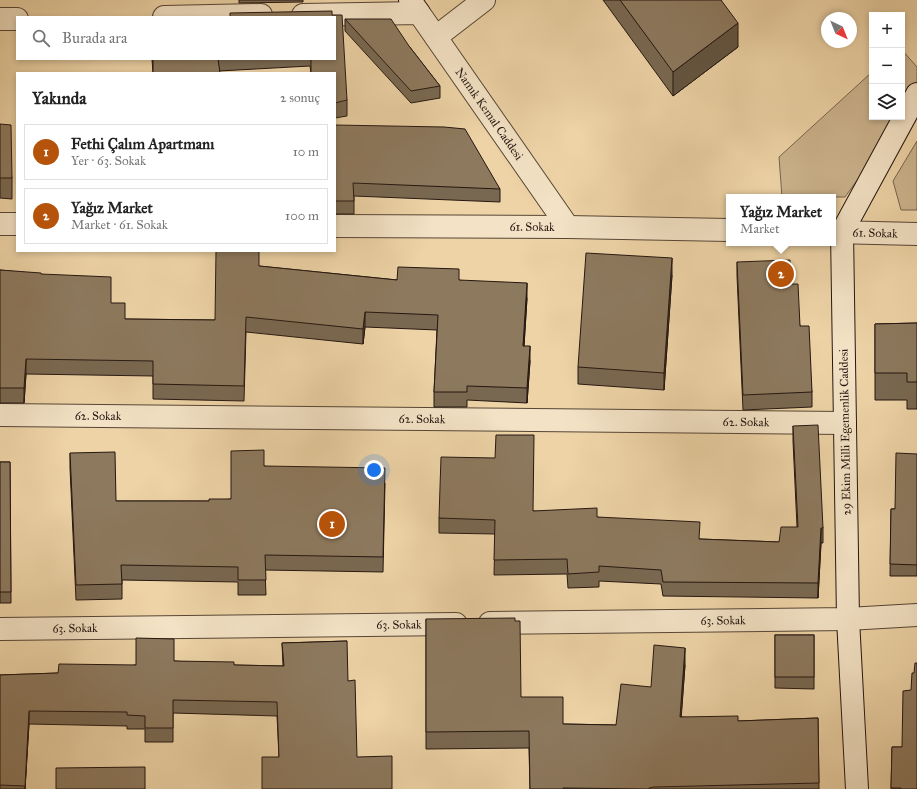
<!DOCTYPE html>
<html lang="tr">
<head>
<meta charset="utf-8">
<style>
  body { margin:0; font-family:"IM FELL Great Primer",serif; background:#f2f2f2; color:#222 }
  .controls { position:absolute; right:12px; top:12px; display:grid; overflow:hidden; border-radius:0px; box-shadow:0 2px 6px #0003 }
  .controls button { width:36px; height:36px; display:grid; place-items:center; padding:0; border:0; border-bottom:1px solid #e0e0e0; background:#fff; color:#222; font:20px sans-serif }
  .compass { position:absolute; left:821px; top:12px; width:36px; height:36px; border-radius:50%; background:#fff; box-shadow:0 2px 6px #0003; rotate:137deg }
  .you { position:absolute; left:374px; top:470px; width:14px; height:14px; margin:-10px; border:3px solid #fff; border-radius:50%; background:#1a73e8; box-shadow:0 0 0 6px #1a73e833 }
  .badge { display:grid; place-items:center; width:26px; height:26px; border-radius:50%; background:#b45309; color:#fff; font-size:13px; font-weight:700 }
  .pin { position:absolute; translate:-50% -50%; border:2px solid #fff; box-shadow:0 1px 4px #0006 }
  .popup { position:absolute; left:726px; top:194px; width:110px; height:52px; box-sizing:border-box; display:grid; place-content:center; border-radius:0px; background:#fff; filter:drop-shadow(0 1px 3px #0005); font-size:13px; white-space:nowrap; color:#767676 }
  .popup b { font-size:15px; color:#222 }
  .popup::after { content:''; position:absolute; left:50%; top:100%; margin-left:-8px; border:8px solid transparent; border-top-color:#fff }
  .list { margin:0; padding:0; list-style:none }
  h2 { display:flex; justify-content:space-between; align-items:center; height:52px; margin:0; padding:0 16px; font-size:17px }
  h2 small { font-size:13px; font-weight:400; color:#767676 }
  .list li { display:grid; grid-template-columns:26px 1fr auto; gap:12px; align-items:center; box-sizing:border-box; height:56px; margin:0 8px 8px; padding:0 8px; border:1px solid #e0e0e0; border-radius:0px }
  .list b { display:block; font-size:15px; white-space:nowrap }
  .list p { margin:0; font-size:13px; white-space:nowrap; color:#767676 }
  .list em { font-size:13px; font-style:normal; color:#767676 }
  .icon { flex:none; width:22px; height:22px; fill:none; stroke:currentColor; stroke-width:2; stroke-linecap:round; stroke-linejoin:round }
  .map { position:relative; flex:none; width:917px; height:789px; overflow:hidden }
  .search { position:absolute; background:#fff; box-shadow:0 2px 6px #0003; left:16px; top:16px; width:320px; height:44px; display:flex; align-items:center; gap:10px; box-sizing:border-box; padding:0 14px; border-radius:0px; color:#767676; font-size:15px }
  .panel { position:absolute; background:#fff; box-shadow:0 2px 6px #0003; left:16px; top:72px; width:320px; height:180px; border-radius:0px }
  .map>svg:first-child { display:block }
  .green { fill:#cbb38d; stroke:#78654f }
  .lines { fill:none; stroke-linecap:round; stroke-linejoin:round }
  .street-casing { stroke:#574636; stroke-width:24 }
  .secondary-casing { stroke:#251711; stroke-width:24 }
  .street { stroke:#f3e2c5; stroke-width:22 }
  .secondary { stroke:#f3e2c5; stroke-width:22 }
  .wall { fill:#796851; stroke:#251711 }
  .shaded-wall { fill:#635542; stroke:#251711 }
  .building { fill:#8d795e; stroke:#251711 }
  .labels { text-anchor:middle; stroke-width:3.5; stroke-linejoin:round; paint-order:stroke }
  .street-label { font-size:12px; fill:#251711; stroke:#f3e2c5 }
</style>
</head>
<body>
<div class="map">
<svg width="917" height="789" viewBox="0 0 917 789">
  <rect width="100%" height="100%" fill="#edd3a6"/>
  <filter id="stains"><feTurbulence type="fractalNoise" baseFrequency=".005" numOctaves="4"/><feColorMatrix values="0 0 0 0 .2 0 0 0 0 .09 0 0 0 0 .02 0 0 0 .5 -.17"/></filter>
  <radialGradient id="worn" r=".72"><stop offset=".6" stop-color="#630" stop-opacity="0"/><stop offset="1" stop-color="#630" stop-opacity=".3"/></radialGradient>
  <g class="green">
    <path d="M902,50L917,67V98L845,197H782L779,157L872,72V117H902Z"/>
    <path d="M917,141V210H901L893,181Z"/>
  </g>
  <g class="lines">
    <defs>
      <g id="street">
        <path id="s1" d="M303,15L419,13L568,227"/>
        <path d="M164,17L261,15"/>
        <path d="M0,19H17"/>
        <path d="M436,37L484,0"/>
        <path d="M0,224H17"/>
        <path id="s2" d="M335,226L568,227L729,230"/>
        <path id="s3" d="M833,232L917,234"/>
        <path id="s4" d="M0,415L845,423"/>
        <path id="s5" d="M490,623L848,619L917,615"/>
        <path id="s6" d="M0,629L456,624"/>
      </g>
      <g id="secondary">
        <path d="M410,0L419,13"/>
        <path d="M857,789L848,619L842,232L917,94"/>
      </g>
    </defs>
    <use href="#street" class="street-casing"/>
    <use href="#secondary" class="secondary-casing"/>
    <use href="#street" class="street"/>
    <use href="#secondary" class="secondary"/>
  </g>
  <g class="wall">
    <path d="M239,0H303V2L239,3Z"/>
    <path d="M603,0H721L738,47L673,96Z"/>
    <path d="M345,19L409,46L440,86V98L411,103L345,31Z"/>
    <path d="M152,59H335L347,100V116L335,118V73H311L310,66L219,71L220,73H153Z"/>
    <path d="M0,124L12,178V199L0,198Z"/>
    <path d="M335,125L500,189V202L354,196V214H335Z"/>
    <path d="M737,262L791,284L800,326L812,392V407L743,410L737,276Z"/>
    <path d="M259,266L397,280H459L527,298L524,346L530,361L527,403L467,400V407H434V392L437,330L365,327L363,344L246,332L244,401L153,399V376L26,374L24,403H0V270L41,274L111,303L125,319L215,320Z"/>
    <path d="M672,275L664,390L578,384V367Z"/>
    <path d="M917,323V409H907V400H875V324Z"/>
    <path d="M793,426L823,528V543H821L818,598L663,596L661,584L599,581V587L568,588L567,574L494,575L495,534L439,533V518L533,511L597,517L700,539L779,542L797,527L793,441Z"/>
    <path d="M70,453L116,501H209L231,499L264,466L385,483L383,572L265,570L266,595H238V582L122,580V599L76,600L70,468Z"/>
    <path d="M917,454V576H890L891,509H895Z"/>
    <path d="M0,462H10L11,603H0Z"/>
    <path d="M426,619L521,697L563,724L616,725L651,687L685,665L681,717L738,721L818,718L819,789H530L529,748L426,749Z"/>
    <path d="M775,635H814V689L775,688Z"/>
    <path d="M347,641L279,757L277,716L173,713V742H145V729H127V726L29,724L25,789H0V675L58,673L136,665L174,661L234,665L283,666L282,643Z"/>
    <path d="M892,747H902L917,789H891Z"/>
  </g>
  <g class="shaded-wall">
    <path d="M738,23V47L673,96V72Z"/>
    <path d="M672,258V275L664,390V373Z"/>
    <path d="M527,283V298L523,361V346Z"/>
    <path d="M365,312V327L363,344V329Z"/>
    <path d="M530,346V361L527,403V388Z"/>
    <path d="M26,359V374L24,403V388Z"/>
    <path d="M821,528V543L818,598V583Z"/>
    <path d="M685,648V665L680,734V717Z"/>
    <path d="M29,711V724L25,789Z"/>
  </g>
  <g class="building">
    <path d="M620,0H721L738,23L673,72Z"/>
    <path d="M332,11V15H342L347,100L335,103V73H311V59H335V17H230V13Z"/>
    <path d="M345,19H391L409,46L440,86L411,91Z"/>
    <path d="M153,59H218L220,73H153Z"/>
    <path d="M0,124L11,125L12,178H0Z"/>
    <path d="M335,125L444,127L465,129L500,189L353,183L354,201H335Z"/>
    <path d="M216,251H259V266L397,280L398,267L459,269V280L527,283L523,346H530L527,388L467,386V392H434L438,315L365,312L363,329L246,317L244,386L153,384V361L26,359L24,388H0V270L41,273V274L111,277V303H125V319L215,320Z"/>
    <path d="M586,253L672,258L664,373L578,367Z"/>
    <path d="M790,260L791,284H798L800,326H809L812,392L743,395L737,262Z"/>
    <path d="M917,323V382H907V373H875V324Z"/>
    <path d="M818,425L823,528H821L818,583L663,582L661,570L599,566V572L568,574L567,559L494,560L495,520L439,518L441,457L495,458L496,435H534L533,511L597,508V517L700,522L699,539L779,542L781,527H798L793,426Z"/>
    <path d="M264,450V466L385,468L383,557L265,555L266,580H238V567L121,565L122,584L76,585L70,453L115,452L116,501H209V499H231V451Z"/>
    <path d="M896,453L917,454V565L890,564L891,509H895Z"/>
    <path d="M0,462H10L11,592H0Z"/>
    <path d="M515,618V621H520L521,697H563V724L616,725L621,684L651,687L654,645L685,648L680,717L738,716V721L818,718L819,783L654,787L649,788V789L563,788V789H530L529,731L426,732V619Z"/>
    <rect x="775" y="635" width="39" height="42"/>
    <path d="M136,638L174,639V661L234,662V665L284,666L282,643L347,641L348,681L355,680L357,757L392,756V789H262V757H279L277,702L173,700V728H145V716L127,715V712L29,711L25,786L0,785V675L58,673L59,664L136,665Z"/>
    <path d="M915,663H917V789H901V788H891L892,747H902L903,691L911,690L912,673H914Z"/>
    <path d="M145,767V789H56V768Z"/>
  </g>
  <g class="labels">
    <g class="street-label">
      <text dy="4" stroke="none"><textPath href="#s1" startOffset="239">Namık Kemal Caddesi</textPath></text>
      <text dy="4" stroke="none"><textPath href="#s2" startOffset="197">61. Sokak</textPath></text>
      <text dy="4" stroke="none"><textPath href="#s3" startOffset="42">61. Sokak</textPath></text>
      <text dy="4" stroke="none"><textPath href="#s4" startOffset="98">62. Sokak</textPath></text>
      <text dy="4" stroke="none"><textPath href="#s4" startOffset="422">62. Sokak</textPath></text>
      <text dy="4" stroke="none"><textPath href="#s4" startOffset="746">62. Sokak</textPath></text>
      <text transform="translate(845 432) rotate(-91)" y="4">29 Ekim Milli Egemenlik Caddesi</text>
      <text dy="4" stroke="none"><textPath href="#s5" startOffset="233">63. Sokak</textPath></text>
      <text dy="4" stroke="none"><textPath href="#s6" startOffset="399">63. Sokak</textPath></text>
      <text dy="4" stroke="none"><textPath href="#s6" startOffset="75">63. Sokak</textPath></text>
    </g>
  </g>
  <rect width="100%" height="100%" filter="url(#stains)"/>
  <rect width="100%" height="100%" fill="url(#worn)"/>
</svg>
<div class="controls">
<button>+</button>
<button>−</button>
<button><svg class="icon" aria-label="layers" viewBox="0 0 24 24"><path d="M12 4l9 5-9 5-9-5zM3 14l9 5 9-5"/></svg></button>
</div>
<svg class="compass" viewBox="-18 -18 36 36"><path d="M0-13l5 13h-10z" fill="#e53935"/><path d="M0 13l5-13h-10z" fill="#767676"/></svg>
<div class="you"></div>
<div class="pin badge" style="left:332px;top:524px">1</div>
<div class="pin badge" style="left:781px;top:274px">2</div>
<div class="popup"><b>Yağız Market</b>Market</div>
<div class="search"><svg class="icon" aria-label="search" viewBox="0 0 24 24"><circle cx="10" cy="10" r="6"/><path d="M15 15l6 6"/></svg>Burada ara</div>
<section class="panel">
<h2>Yakında<small>2 sonuç</small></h2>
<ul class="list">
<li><span class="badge">1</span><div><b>Fethi Çalım Apartmanı</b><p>Yer · 63. Sokak</p></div><em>10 m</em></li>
<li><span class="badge">2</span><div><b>Yağız Market</b><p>Market · 61. Sokak</p></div><em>100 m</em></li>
</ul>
</section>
</div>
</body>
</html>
